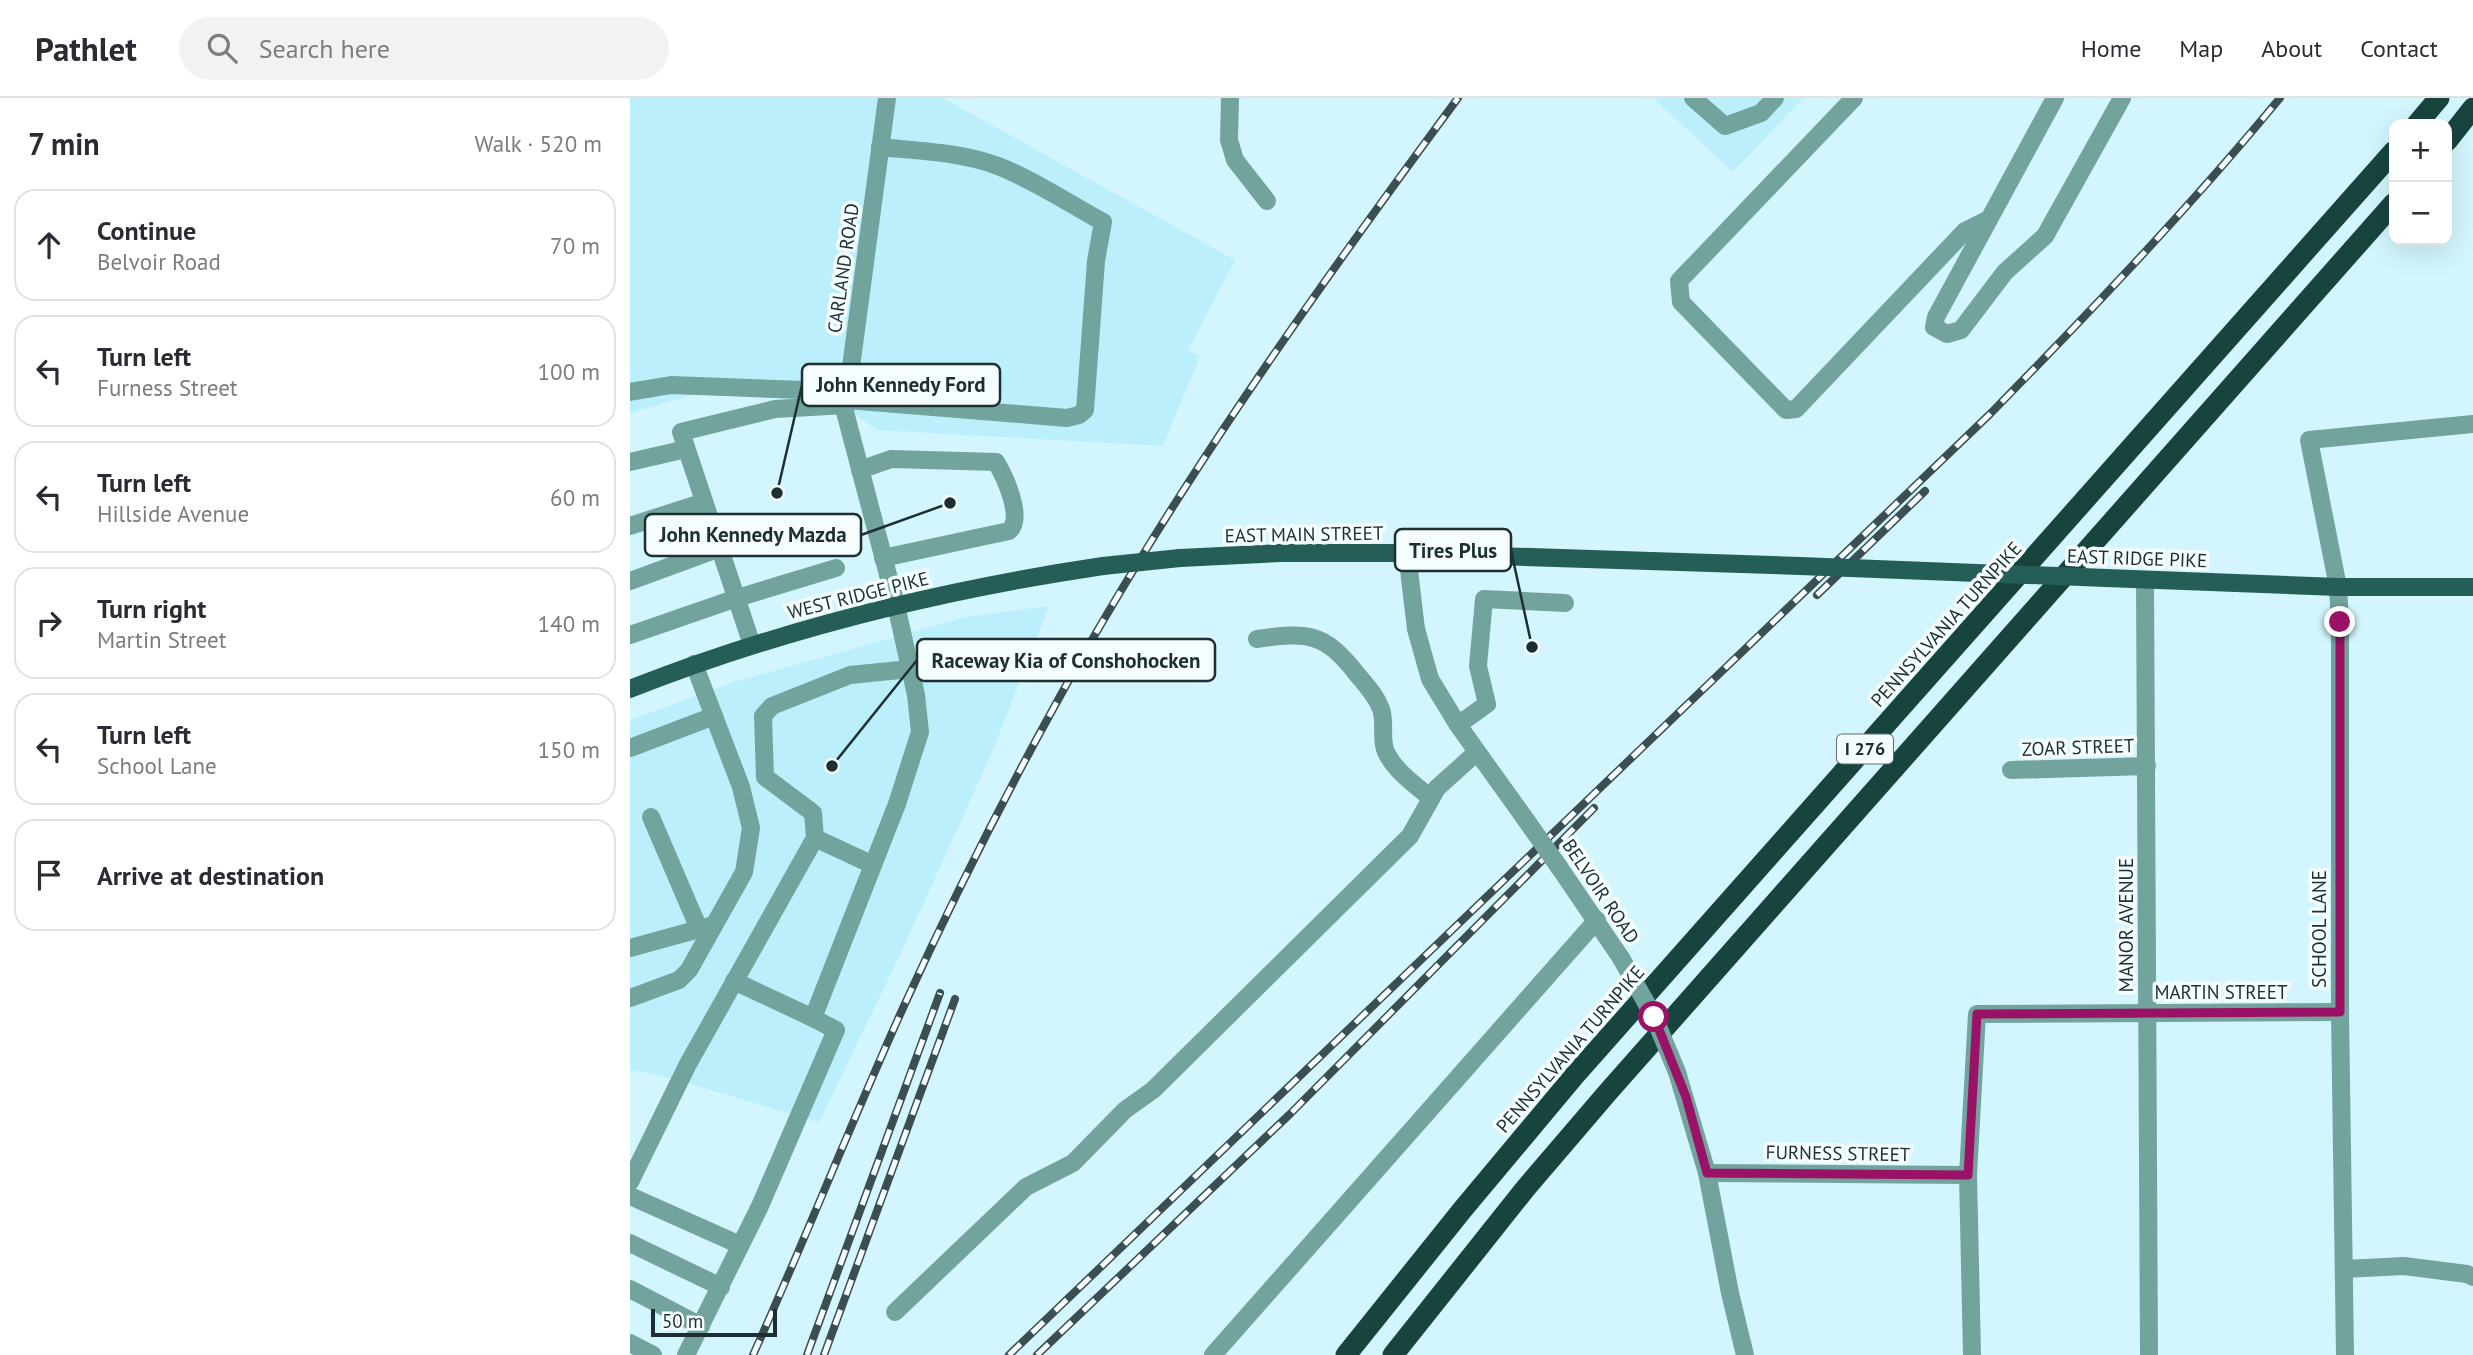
<!DOCTYPE html>
<html lang="en">
<head>
<meta charset="utf-8">
<style>
  body { margin:0; font-family:"PT Sans",sans-serif; background:#f2f2f3; color:#2b2b33 }
  .controls { position:absolute; right:21px; top:21px; display:grid; overflow:hidden; border-radius:14px; box-shadow:0 7px 28px #0002 }
  .controls button { width:63px; height:63px; display:grid; place-items:center; padding:0; border:0; border-bottom:2px solid #e1e1e2; background:#fff; color:#2b2b33; font:35px sans-serif }
  .scale { position:absolute; left:21px; bottom:18px; width:126px; box-sizing:border-box; padding-left:7px; border:4px solid #1d2f32; border-top:0; font-size:19px; line-height:24px; white-space:nowrap; color:#1d2f32; -webkit-text-stroke:5px #f5fdff; paint-order:stroke }
  .stop { position:absolute; width:21px; height:21px; margin:-16px; border:5px solid #991265; border-radius:50%; background:#fff }
  .stop.end { background:#991265; border-color:#fff; box-shadow:0 2px 7px #0008 }
  .list { margin:0; padding:0; list-style:none }
  h2 { display:flex; justify-content:space-between; align-items:center; height:91px; margin:0; padding:0 28px; font-size:30px }
  h2 small { font-size:23px; font-weight:400; color:#7c7c81 }
  .list li { display:grid; grid-template-columns:46px 1fr auto; gap:21px; align-items:center; box-sizing:border-box; height:112px; margin:0 14px 14px; padding:0 14px; border:2px solid #e1e1e2; border-radius:21px }
  .list b { display:block; font-size:26px; white-space:nowrap }
  .list p { margin:0; font-size:23px; white-space:nowrap; color:#7c7c81 }
  .list em { font-size:23px; font-style:normal; color:#7c7c81 }
  .icon { flex:none; width:38px; height:38px; fill:none; stroke:currentColor; stroke-width:2; stroke-linecap:round; stroke-linejoin:round }
  .map { position:relative; flex:none; width:1843px; height:1257px; overflow:hidden }
  header { display:flex; align-items:center; gap:42px; box-sizing:border-box; height:98px; padding:0 35px; background:#fff; border-bottom:2px solid #e1e1e2 }
  header strong { font-size:33px }
  nav { display:flex; gap:38px; margin-inline-start:auto; font-size:24px }
  .search { width:490px; height:63px; background:#f2f2f3; display:flex; align-items:center; gap:18px; box-sizing:border-box; padding:0 24px; border-radius:38px; color:#7c7c81; font-size:26px }
  main { display:flex }
  aside { flex:1; background:#fff }
  .map>svg:first-child { display:block }
  .built { fill:#baeffb }
  .lines { fill:none; stroke-linecap:round; stroke-linejoin:round }
  .minor { stroke:#72a49d; stroke-width:18 }
  .major { stroke:#245e57; stroke-width:18 }
  .highway { stroke:#18443e; stroke-width:21 }
  .rail-casing { stroke:#3b4f53; stroke-width:8 }
  .rail { stroke:#f5fdff; stroke-width:5; stroke-dasharray:16; stroke-linecap:butt }
  .minor-bridge { stroke:#72a49d; stroke-width:18 }
  .major-bridge { stroke:#245e57; stroke-width:18 }
  .route { stroke:#991265; stroke-width:9 }
  .labels { text-anchor:middle; stroke-width:7; stroke-linejoin:round; paint-order:stroke }
  .shield { fill:#f5fdff; stroke:#5e6d70; stroke-width:2 }
  .shield-label { font-size:18px; font-weight:bold; fill:#1d2f32 }
  .street-label { font-size:19px; fill:#1d2f32; stroke:#f5fdff }
  .leader { fill:none; stroke:#1d2f32; stroke-width:2.5 }
  .callout-dot { fill:#1d2f32; stroke:#f5fdff; stroke-width:2.5 }
  .callout { fill:#f5fdff; stroke:#1d2f32; stroke-width:2.5 }
  .callout-label { font-size:21px; text-anchor:middle; font-weight:bold; fill:#1d2f32 }
</style>
</head>
<body>
<header>
<strong>Pathlet</strong>
<div class="search"><svg class="icon" aria-label="search" viewBox="0 0 24 24"><circle cx="10" cy="10" r="6"/><path d="M15 15l6 6"/></svg>Search here</div>
<nav><a>Home</a><a>Map</a><a>About</a><a>Contact</a></nav>
</header>
<main>
<aside>
<h2>7 min<small>Walk · 520 m</small></h2>
<ul class="list">
<li><svg class="icon" aria-label="ahead" viewBox="0 0 24 24"><path d="M12 20V5M6 11l6-6 6 6"/></svg><div><b>Continue</b><p>Belvoir Road</p></div><em>70 m</em></li>
<li><svg class="icon" aria-label="left" viewBox="0 0 24 24"><path d="M17 20v-9H6M10 6l-5 5 5 5"/></svg><div><b>Turn left</b><p>Furness Street</p></div><em>100 m</em></li>
<li><svg class="icon" aria-label="left" viewBox="0 0 24 24"><path d="M17 20v-9H6M10 6l-5 5 5 5"/></svg><div><b>Turn left</b><p>Hillside Avenue</p></div><em>60 m</em></li>
<li><svg class="icon" aria-label="right" viewBox="0 0 24 24"><path d="M7 20v-9h11M14 6l5 5-5 5"/></svg><div><b>Turn right</b><p>Martin Street</p></div><em>140 m</em></li>
<li><svg class="icon" aria-label="left" viewBox="0 0 24 24"><path d="M17 20v-9H6M10 6l-5 5 5 5"/></svg><div><b>Turn left</b><p>School Lane</p></div><em>150 m</em></li>
<li><svg class="icon" aria-label="arrive" viewBox="0 0 24 24"><path d="M6 21V4h12l-3 4 3 4H6"/></svg><div><b>Arrive at destination</b></div></li>
</ul>
</aside>
<div class="map">
<svg width="1843" height="1257" viewBox="0 0 1843 1257">
  <rect width="100%" height="100%" fill="#d3f5fd"/>
  <g class="built">
    <path d="M0,0H313L605,162L558,252L570,258L533,348L247,332L207,304L65,296L0,315Z"/>
    <path d="M1023,0H1173L1103,74Z"/>
    <path d="M419,508L363,652L270,857L189,1024L29,977L0,972V622L104,584L336,519Z"/>
  </g>
  <g class="lines">
    <g class="minor">
      <path d="M600,0L599,42L605,62L637,103"/>
      <path d="M1063,0L1095,28L1131,15L1145,0"/>
      <path d="M1224,0L1049,183L1051,204L1156,312L1166,311L1335,133L1359,121"/>
      <path d="M1425,0L1306,219L1304,229L1317,236L1331,232L1375,174L1415,138L1492,0"/>
      <path d="M0,294L41,287L175,292L217,296"/>
      <path d="M217,302L437,320L449,317L455,312L466,163L473,124C438,105 404,82 368,68C331,54 289,53 250,49"/>
      <path d="M0,364L56,351"/>
      <path d="M230,372L261,361L366,364C375,379 394,420 379,433L253,460"/>
      <path d="M0,428L74,404"/>
      <path d="M777,455L786,531L800,581L828,627L896,722"/>
      <path d="M1515,482L1519,1257"/>
      <path d="M0,483L90,450"/>
      <path d="M0,537L107,500L206,470"/>
      <path d="M627,541C677,534 694,534 726,575C735,586 746,597 751,611C756,625 750,641 756,654C765,673 785,687 801,700"/>
      <path d="M122,547L51,334L145,311L216,307"/>
      <path d="M828,627L857,606L848,568L854,501L935,505"/>
      <path d="M0,650L84,618"/>
      <path d="M1381,672L1517,668"/>
      <path d="M21,719L69,831"/>
      <path d="M185,740L243,767"/>
      <path d="M929,769L991,860"/>
      <path d="M0,850L80,828"/>
      <path d="M104,883L183,920"/>
      <path d="M0,900L49,882L59,872L114,774L121,730L111,689L64,566"/>
      <path d="M1047,974L1077,1075L1100,1195L1115,1257"/>
      <path d="M1077,1075L1338,1077"/>
      <path d="M0,1084L58,966L185,740L183,715L135,679L133,618L142,608L220,577L280,571"/>
      <path d="M0,1098L110,1147"/>
      <path d="M0,1145L91,1189"/>
      <path d="M1714,1171L1774,1168L1837,1176L1843,1179"/>
      <path d="M0,1191L71,1228"/>
      <path d="M265,1214L396,1089L443,1065L495,1012L523,992L780,738L807,690L847,654"/>
      <path d="M0,1245L23,1257"/>
      <path d="M56,1257L130,1108L206,932L183,920L267,706L290,634L286,597L266,507L215,314L257,0"/>
      <path d="M583,1257L967,822"/>
      <path d="M1342,1257L1338,1077L1347,916L1710,914"/>
      <path d="M1715,1257L1710,914V524L1708,489L1679,342L1843,326"/>
    </g>
    <g class="major">
      <path d="M550,460L650,455H777L1170,468"/>
      <path d="M1476,480L1708,489H1843"/>
      <path d="M0,591C152,531 311,492 473,468"/>
    </g>
    <g class="highway">
      <path d="M1787,26L1809,0"/>
      <path d="M1817,43L1843,10"/>
      <path d="M716,1257L833,1111L945,977L1764,53"/>
      <path d="M763,1257L895,1091L978,994L1764,105"/>
    </g>
    <defs>
      <g id="rail">
        <path d="M1187,497L1295,393"/>
        <path d="M123,1257C175,1142 221,1025 273,910C319,809 369,709 423,611C540,397 683,196 828,0"/>
        <path d="M177,1257L310,895"/>
        <path d="M194,1257L325,901"/>
        <path d="M379,1257L1360,316C1460,214 1559,110 1650,0"/>
        <path d="M407,1257L660,1016L964,710"/>
      </g>
    </defs>
    <use href="#rail" class="rail-casing"/>
    <use href="#rail" class="rail"/>
    <g class="minor-bridge">
      <path d="M896,722L929,769"/>
      <path d="M991,860L1024,919L1047,974"/>
    </g>
    <g class="major-bridge">
      <path d="M473,468L550,460"/>
      <path d="M1170,468L1476,480"/>
    </g>
  </g>
  <g class="lines">
    <path class="route" d="M1024,919L1056,999L1077,1075L1338,1077L1347,916L1710,914V524"/>
  </g>
  <g class="labels">
    <rect class="shield" x="1207" y="636.5" width="56" height="29" rx="5"/>
    <g class="shield-label">
      <text x="1235" y="657">I 276</text>
    </g>
    <g class="street-label">
      <text transform="translate(213 170) rotate(-82)" y="7">CARLAND ROAD</text>
      <text transform="translate(674 436) rotate(-1)" y="7">EAST MAIN STREET</text>
      <text transform="translate(1507 460) rotate(2)" y="7">EAST RIDGE PIKE</text>
      <text transform="translate(228 497) rotate(-14)" y="7">WEST RIDGE PIKE</text>
      <text transform="translate(1316 526) rotate(-48)" y="7">PENNSYLVANIA TURNPIKE</text>
      <text transform="translate(1448 649) rotate(-2)" y="7">ZOAR STREET</text>
      <text transform="translate(971 793) rotate(56)" y="7">BELVOIR ROAD</text>
      <text transform="translate(1496 827) rotate(-90)" y="7">MANOR AVENUE</text>
      <text transform="translate(1689 831) rotate(-90)" y="7">SCHOOL LANE</text>
      <text x="1591" y="901">MARTIN STREET</text>
      <text transform="translate(940 951) rotate(-49)" y="7">PENNSYLVANIA TURNPIKE</text>
      <text transform="translate(1208 1055) rotate(1)" y="7">FURNESS STREET</text>
    </g>
  </g>
  <path class="leader" d="M147 395L172 287M320 405L231 437M902 549L881 452M202 668L287 562"/>
  <g class="callout-dot">
    <circle cx="147" cy="395" r="7"/>
    <circle cx="320" cy="405" r="7"/>
    <circle cx="902" cy="549" r="7"/>
    <circle cx="202" cy="668" r="7"/>
  </g>
  <g class="callout">
    <rect x="172" y="266" width="198" height="42" rx="7"/>
    <rect x="15" y="416" width="216" height="42" rx="7"/>
    <rect x="765" y="431" width="116" height="42" rx="7"/>
    <rect x="287" y="541" width="298" height="42" rx="7"/>
  </g>
  <g class="callout-label">
    <text x="271" y="294">John Kennedy Ford</text>
    <text x="123" y="444">John Kennedy Mazda</text>
    <text x="823" y="460">Tires Plus</text>
    <text x="436" y="570">Raceway Kia of Conshohocken</text>
  </g>
</svg>
<div class="controls">
<button>+</button>
<button>−</button>
</div>
<div class="scale">50 m</div>
<div class="stop" style="left:1024px;top:919px"></div>
<div class="stop end" style="left:1710px;top:524px"></div>
</div>
</main>
</body>
</html>
